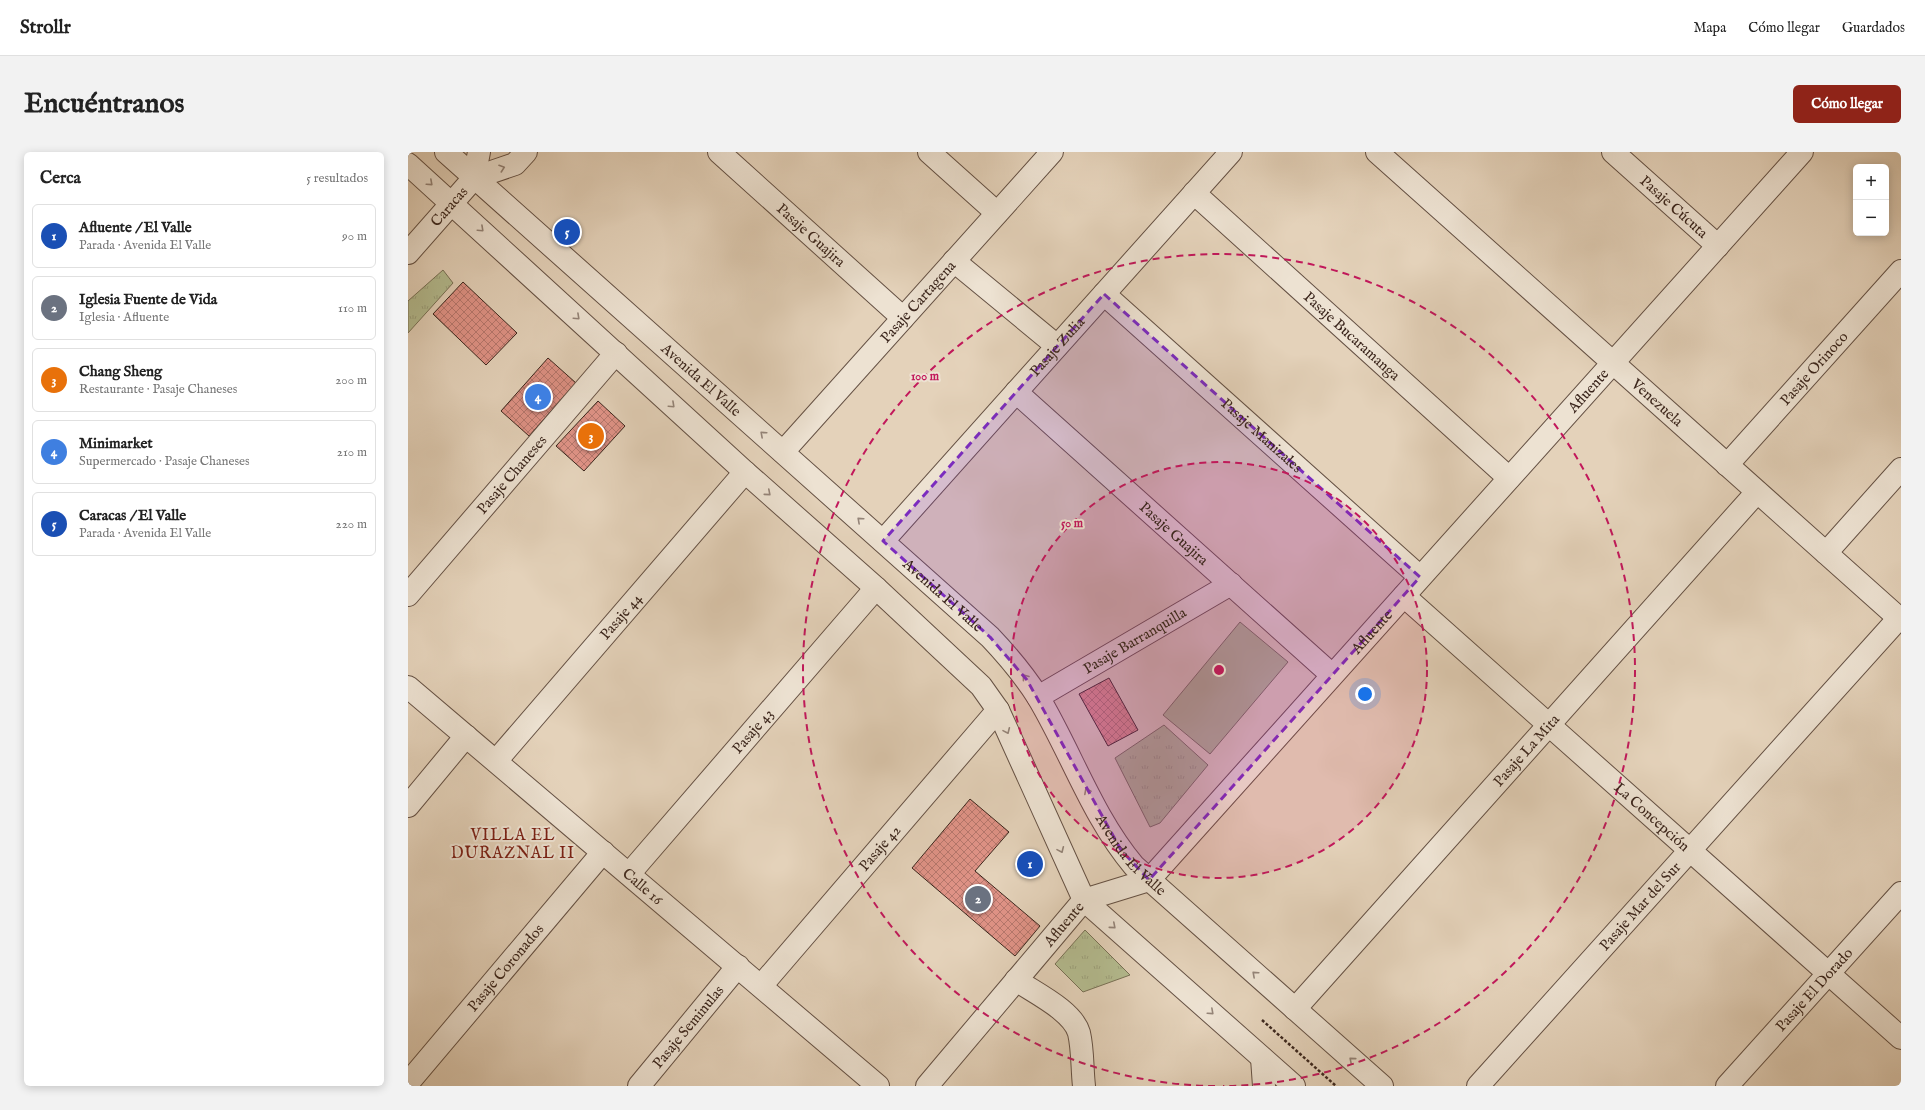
<!DOCTYPE html>
<html lang="es">
<head>
<meta charset="utf-8">
<style>
  body { margin:0; font-family:"IM FELL English",serif; background:#f2f2f2; color:#222 }
  .controls { position:absolute; right:12px; top:12px; display:grid; overflow:hidden; border-radius:6px; box-shadow:0 2px 10px #0003 }
  .controls button { width:36px; height:36px; display:grid; place-items:center; padding:0; border:0; border-bottom:1px solid #e0e0e0; background:#fff; color:#222; font:20px sans-serif }
  .you { position:absolute; left:957px; top:542px; width:14px; height:14px; margin:-10px; border:3px solid #fff; border-radius:50%; background:#1a73e8; box-shadow:0 0 0 6px #1a73e833 }
  .badge { display:grid; place-items:center; width:26px; height:26px; border-radius:50%; background:#8f2418; color:#fff; font-size:13px; font-weight:700 }
  .pin { position:absolute; translate:-50% -50%; border:2px solid #fff; box-shadow:0 1px 4px #0006 }
  .list { margin:0; padding:0; list-style:none }
  h2 { display:flex; justify-content:space-between; align-items:center; height:52px; margin:0; padding:0 16px; font-size:17px }
  h2 small { font-size:13px; font-weight:400; color:#767676 }
  .list li { display:grid; grid-template-columns:26px 1fr auto; gap:12px; align-items:center; box-sizing:border-box; height:64px; margin:0 8px 8px; padding:0 8px; border:1px solid #e0e0e0; border-radius:6px }
  .list b { display:block; font-size:15px; white-space:nowrap }
  .list p { margin:0; font-size:13px; white-space:nowrap; color:#767676 }
  .list em { font-size:13px; font-style:normal; color:#767676 }
  .map { position:relative; flex:none; width:1493px; height:934px; overflow:hidden; border-radius:6px }
  header { display:flex; align-items:center; gap:24px; box-sizing:border-box; height:56px; padding:0 20px; background:#fff; border-bottom:1px solid #e0e0e0 }
  header strong { font-size:19px }
  nav { display:flex; gap:22px; margin-inline-start:auto; font-size:14px }
  .intro { display:flex; align-items:center; justify-content:space-between; box-sizing:border-box; height:96px; padding:0 24px }
  h1 { margin:0; font-size:28px }
  .button { padding:10px 18px; border-radius:6px; background:#8f2418; color:#fff; font-size:14px; font-weight:700 }
  main { display:flex; gap:24px; padding:0 24px }
  aside { flex:1; background:#fff; border-radius:6px; box-shadow:0 2px 10px #0003 }
  .map>svg:first-child { display:block }
  .grass { fill:url(#grass-tufts); stroke:#787156 }
  .pitch { fill:#b4bc90; stroke:#787156 }
  .building { fill:url(#building-cross-hatch); stroke:#3b261d }
  .lines { fill:none; stroke-linecap:round; stroke-linejoin:round }
  .minor-casing { stroke:#655144; stroke-width:24 }
  .tertiary-casing { stroke:#655144; stroke-width:24 }
  .path { stroke:#3b261d; stroke-width:2.5; stroke-dasharray:3 2; stroke-linecap:butt }
  .minor { stroke:#ede2d2; stroke-width:22 }
  .tertiary { stroke:#ede2d2; stroke-width:22 }
  .oneway { stroke:#948478 }
  .marked { fill:#7b2cbf; fill-opacity:0.2; stroke:#7b2cbf; stroke-width:3; stroke-dasharray:8 5; stroke-linejoin:round }
  .ring { fill:none; stroke:#c2185b; stroke-width:2; stroke-dasharray:7 5 }
  .labels { text-anchor:middle; stroke-width:4; stroke-linejoin:round; paint-order:stroke }
  .street-label { font-size:15px; fill:#3b261d; stroke:#ede2d2 }
  .neighbourhood-label { font-size:16px; letter-spacing:1px; fill:#7a1f14; stroke:#ede2d2 }
  .centre { fill:#c2185b; stroke:#ede2d2; stroke-width:2 }
  .ring-label { font-size:12px; text-anchor:middle; font-weight:bold; fill:#c2185b; stroke:#ede2d2; stroke-width:4; stroke-linejoin:round; paint-order:stroke }
</style>
</head>
<body>
<header>
<strong>Strollr</strong>
<nav><a>Mapa</a><a>Cómo llegar</a><a>Guardados</a></nav>
</header>
<div class="intro"><h1>Encuéntranos</h1><a class="button">Cómo llegar</a></div>
<main>
<aside>
<h2>Cerca<small>5 resultados</small></h2>
<ul class="list">
<li><span class="badge" style="background:#1a4fb4">1</span><div><b>Afluente / El Valle</b><p>Parada · Avenida El Valle</p></div><em>90 m</em></li>
<li><span class="badge" style="background:#6b7280">2</span><div><b>Iglesia Fuente de Vida</b><p>Iglesia · Afluente</p></div><em>110 m</em></li>
<li><span class="badge" style="background:#e8710a">3</span><div><b>Chang Sheng</b><p>Restaurante · Pasaje Chaneses</p></div><em>200 m</em></li>
<li><span class="badge" style="background:#3f7fe0">4</span><div><b>Minimarket</b><p>Supermercado · Pasaje Chaneses</p></div><em>210 m</em></li>
<li><span class="badge" style="background:#1a4fb4">5</span><div><b>Caracas / El Valle</b><p>Parada · Avenida El Valle</p></div><em>220 m</em></li>
</ul>
</aside>
<div class="map">
<svg width="1493" height="934" viewBox="0 0 1493 934">
  <defs>
    <pattern id="grass-tufts" width="24" height="20" patternUnits="userSpaceOnUse"><rect width="24" height="20" fill="#b4bc90"/><path d="M3 7l-1-3M5 7V3M7 7l1-3M15 17l-1-3M17 17v-4M19 17l1-3" fill="none" stroke="#9ca17c"/></pattern>
    <pattern id="building-cross-hatch" width="8" height="8" patternUnits="userSpaceOnUse"><rect width="8" height="8" fill="#e09387"/><path d="M0 0l8 8M0 8l8-8" fill="none" stroke="#b7786e"/></pattern>
  </defs>
  <rect width="100%" height="100%" fill="#e4d2ba"/>
  <filter id="stains"><feTurbulence type="fractalNoise" baseFrequency=".005" numOctaves="4"/><feColorMatrix values="0 0 0 0 .2 0 0 0 0 .09 0 0 0 0 .02 0 0 0 .5 -.17"/></filter>
  <radialGradient id="worn" r=".72"><stop offset=".6" stop-color="#630" stop-opacity="0"/><stop offset="1" stop-color="#630" stop-opacity=".3"/></radialGradient>
  <g class="grass">
    <path d="M35,118L45,131L0,181V149Z"/>
    <path d="M756,573L800,613L752,671L742,675L707,606Z"/>
    <path d="M677,778L722,823L675,840L647,812Z"/>
  </g>
  <path class="pitch" d="M832,470L880,510L802,602L755,563Z"/>
  <g class="building">
    <path d="M55,130L109,181L78,213L25,162Z"/>
    <path d="M140,206L168,231L121,284L93,259Z"/>
    <path d="M190,249L217,274L176,319L148,294Z"/>
    <path d="M701,526L730,578L700,594L671,542Z"/>
    <path d="M562,647L601,680L567,719L632,774L607,804L504,716Z"/>
  </g>
  <g class="lines">
    <defs>
      <g id="minor">
        <path id="s1" d="M311,0L495,166"/>
        <path d="M521,0L589,61"/>
        <path id="s2" d="M969,0L1493,468"/>
        <path id="s3" d="M1205,0L1310,94"/>
        <path id="s4" d="M786,41L1101,326"/>
        <path d="M546,109L649,194"/>
        <path id="s5" d="M696,142L1012,425"/>
        <path id="s6" d="M608,240L924,523"/>
        <path id="s7" d="M375,300L644,0"/>
        <path id="s8" d="M1319,313L1493,119"/>
        <path id="s9" d="M475,389L823,0"/>
        <path d="M1418,401L1493,317"/>
        <path id="s10" d="M0,443L208,201"/>
        <path id="s11" d="M996,444L1493,886"/>
        <path id="s12" d="M0,535L470,934"/>
        <path id="s13" d="M630,545L823,432"/>
        <path id="s14" d="M88,609L337,320"/>
        <path d="M0,654L58,584"/>
        <path id="s15" d="M221,722L468,436"/>
        <path d="M608,828C627,841 665,859 671,881C675,898 674,917 676,934"/>
        <path id="s16" d="M353,834L590,558"/>
        <path id="s17" d="M887,857L1349,340"/>
        <path d="M854,906L856,934"/>
        <path id="s18" d="M0,931L195,700"/>
        <path id="s19" d="M231,934L330,814"/>
        <path id="s20" d="M519,934L676,748L741,728L1394,0"/>
        <path id="s21" d="M1070,934L1491,466"/>
        <path id="s22" d="M1319,934L1493,741"/>
      </g>
      <g id="tertiary">
        <path id="s23" d="M38,0L582,485C600,504 616,523 630,545C663,600 684,664 726,714L974,934"/>
        <path d="M0,12L337,320L468,436L573,534L590,558L676,748L886,934"/>
        <path d="M66,26L71,0"/>
        <path id="s24" d="M0,101L66,26L107,12L118,0"/>
      </g>
    </defs>
    <use href="#minor" class="minor-casing"/>
    <use href="#tertiary" class="tertiary-casing"/>
    <path class="path" d="M854,868L928,934"/>
    <use href="#minor" class="minor"/>
    <use href="#tertiary" class="tertiary"/>
  </g>
  <defs><path id="oneway-chevron" d="M-2-3.5L2.5 0L-2 3.5" fill="none" stroke-width="1.6" stroke-linecap="round" stroke-linejoin="round"/></defs>
  <g class="oneway">
    <use href="#oneway-chevron" transform="translate(94 16) rotate(-19)"/>
    <use href="#oneway-chevron" transform="translate(22 31) rotate(42)"/>
    <use href="#oneway-chevron" transform="translate(73 77) rotate(43)"/>
    <use href="#oneway-chevron" transform="translate(169 165) rotate(43)"/>
    <use href="#oneway-chevron" transform="translate(264 253) rotate(43)"/>
    <use href="#oneway-chevron" transform="translate(355 282) rotate(-138)"/>
    <use href="#oneway-chevron" transform="translate(360 341) rotate(41)"/>
    <use href="#oneway-chevron" transform="translate(452 368) rotate(-138)"/>
    <use href="#oneway-chevron" transform="translate(617 525) rotate(-127)"/>
    <use href="#oneway-chevron" transform="translate(599 579) rotate(66)"/>
    <use href="#oneway-chevron" transform="translate(679 639) rotate(-118)"/>
    <use href="#oneway-chevron" transform="translate(653 698) rotate(66)"/>
    <use href="#oneway-chevron" transform="translate(705 774) rotate(41)"/>
    <use href="#oneway-chevron" transform="translate(847 822) rotate(-138)"/>
    <use href="#oneway-chevron" transform="translate(803 860) rotate(42)"/>
    <use href="#oneway-chevron" transform="translate(944 908) rotate(-139)"/>
  </g>
  <path class="marked" d="M696,142L1012,425L741,728L713,698L619,528L582,485L475,389Z"/>
  <circle cx="811" cy="518" r="208" fill="#c2185b" fill-opacity=".12"/>
  <g class="ring">
    <circle cx="811" cy="518" r="208"/>
    <path d="M807 934A416 416 0 1 1 815 934"/>
  </g>
  <g class="labels">
    <g class="street-label">
      <text dy="5" stroke="none"><textPath href="#s24" startOffset="62">Caracas</textPath></text>
      <text dy="5" stroke="none"><textPath href="#s3" startOffset="82">Pasaje Cúcuta</textPath></text>
      <text dy="5" stroke="none"><textPath href="#s1" startOffset="124">Pasaje Guajira</textPath></text>
      <text dy="5" stroke="none"><textPath href="#s7" startOffset="202">Pasaje Cartagena</textPath></text>
      <text dy="5" stroke="none"><textPath href="#s4" startOffset="213">Pasaje Bucaramanga</textPath></text>
      <text dy="5" stroke="none"><textPath href="#s9" startOffset="261">Pasaje Zulia</textPath></text>
      <text dy="5" stroke="none"><textPath href="#s8" startOffset="130">Pasaje Orinoco</textPath></text>
      <text dy="5" stroke="none"><textPath href="#s23" startOffset="342">Avenida El Valle</textPath></text>
      <text dy="5" stroke="none"><textPath href="#s20" startOffset="969">Afluente</textPath></text>
      <text dy="5" stroke="none"><textPath href="#s2" startOffset="376">Venezuela</textPath></text>
      <text dy="5" stroke="none"><textPath href="#s5" startOffset="212">Pasaje Manizales</textPath></text>
      <text dy="5" stroke="none"><textPath href="#s10" startOffset="159">Pasaje Chaneses</textPath></text>
      <text dy="5" stroke="none"><textPath href="#s6" startOffset="212">Pasaje Guajira</textPath></text>
      <text dy="5" stroke="none"><textPath href="#s23" startOffset="666">Avenida El Valle</textPath></text>
      <text dy="5" stroke="none"><textPath href="#s14" startOffset="191">Pasaje 44</textPath></text>
      <text dy="5" stroke="none"><textPath href="#s20" startOffset="645">Afluente</textPath></text>
      <text dy="5" stroke="none"><textPath href="#s13" startOffset="112">Pasaje Barranquilla</textPath></text>
      <text dy="5" stroke="none"><textPath href="#s15" startOffset="189">Pasaje 43</textPath></text>
      <text dy="5" stroke="none"><textPath href="#s17" startOffset="347">Pasaje La Mita</textPath></text>
      <text dy="5" stroke="none"><textPath href="#s11" startOffset="332">La Concepción</textPath></text>
      <text dy="5" stroke="none"><textPath href="#s16" startOffset="182">Pasaje 42</textPath></text>
      <text dy="5" stroke="none"><textPath href="#s23" startOffset="990">Avenida El Valle</textPath></text>
      <text dy="5" stroke="none"><textPath href="#s12" startOffset="308">Calle 16</textPath></text>
      <text dy="5" stroke="none"><textPath href="#s21" startOffset="242">Pasaje Mar del Sur</textPath></text>
      <text dy="5" stroke="none"><textPath href="#s20" startOffset="212">Afluente</textPath></text>
      <text dy="5" stroke="none"><textPath href="#s18" startOffset="151">Pasaje Coronados</textPath></text>
      <text dy="5" stroke="none"><textPath href="#s22" startOffset="130">Pasaje El Dorado</textPath></text>
      <text dy="5" stroke="none"><textPath href="#s19" startOffset="77">Pasaje Seminulas</textPath></text>
    </g>
    <g class="neighbourhood-label">
      <text x="105" y="688">VILLA EL<tspan x="105" dy="18">DURAZNAL II</tspan></text>
    </g>
  </g>
  <circle cx="811" cy="518" r="6" class="centre"/>
  <g class="ring-label">
    <text x="517" y="228">100 m</text>
    <text x="664" y="375">50 m</text>
  </g>
  <rect width="100%" height="100%" filter="url(#stains)"/>
  <rect width="100%" height="100%" fill="url(#worn)"/>
</svg>
<div class="controls">
<button>+</button>
<button>−</button>
</div>
<div class="you"></div>
<div class="pin badge" style="left:622px;top:712px;background:#1a4fb4">1</div>
<div class="pin badge" style="left:570px;top:747px;background:#6b7280">2</div>
<div class="pin badge" style="left:183px;top:284px;background:#e8710a">3</div>
<div class="pin badge" style="left:130px;top:245px;background:#3f7fe0">4</div>
<div class="pin badge" style="left:159px;top:80px;background:#1a4fb4">5</div>
</div>
</main>
</body>
</html>
